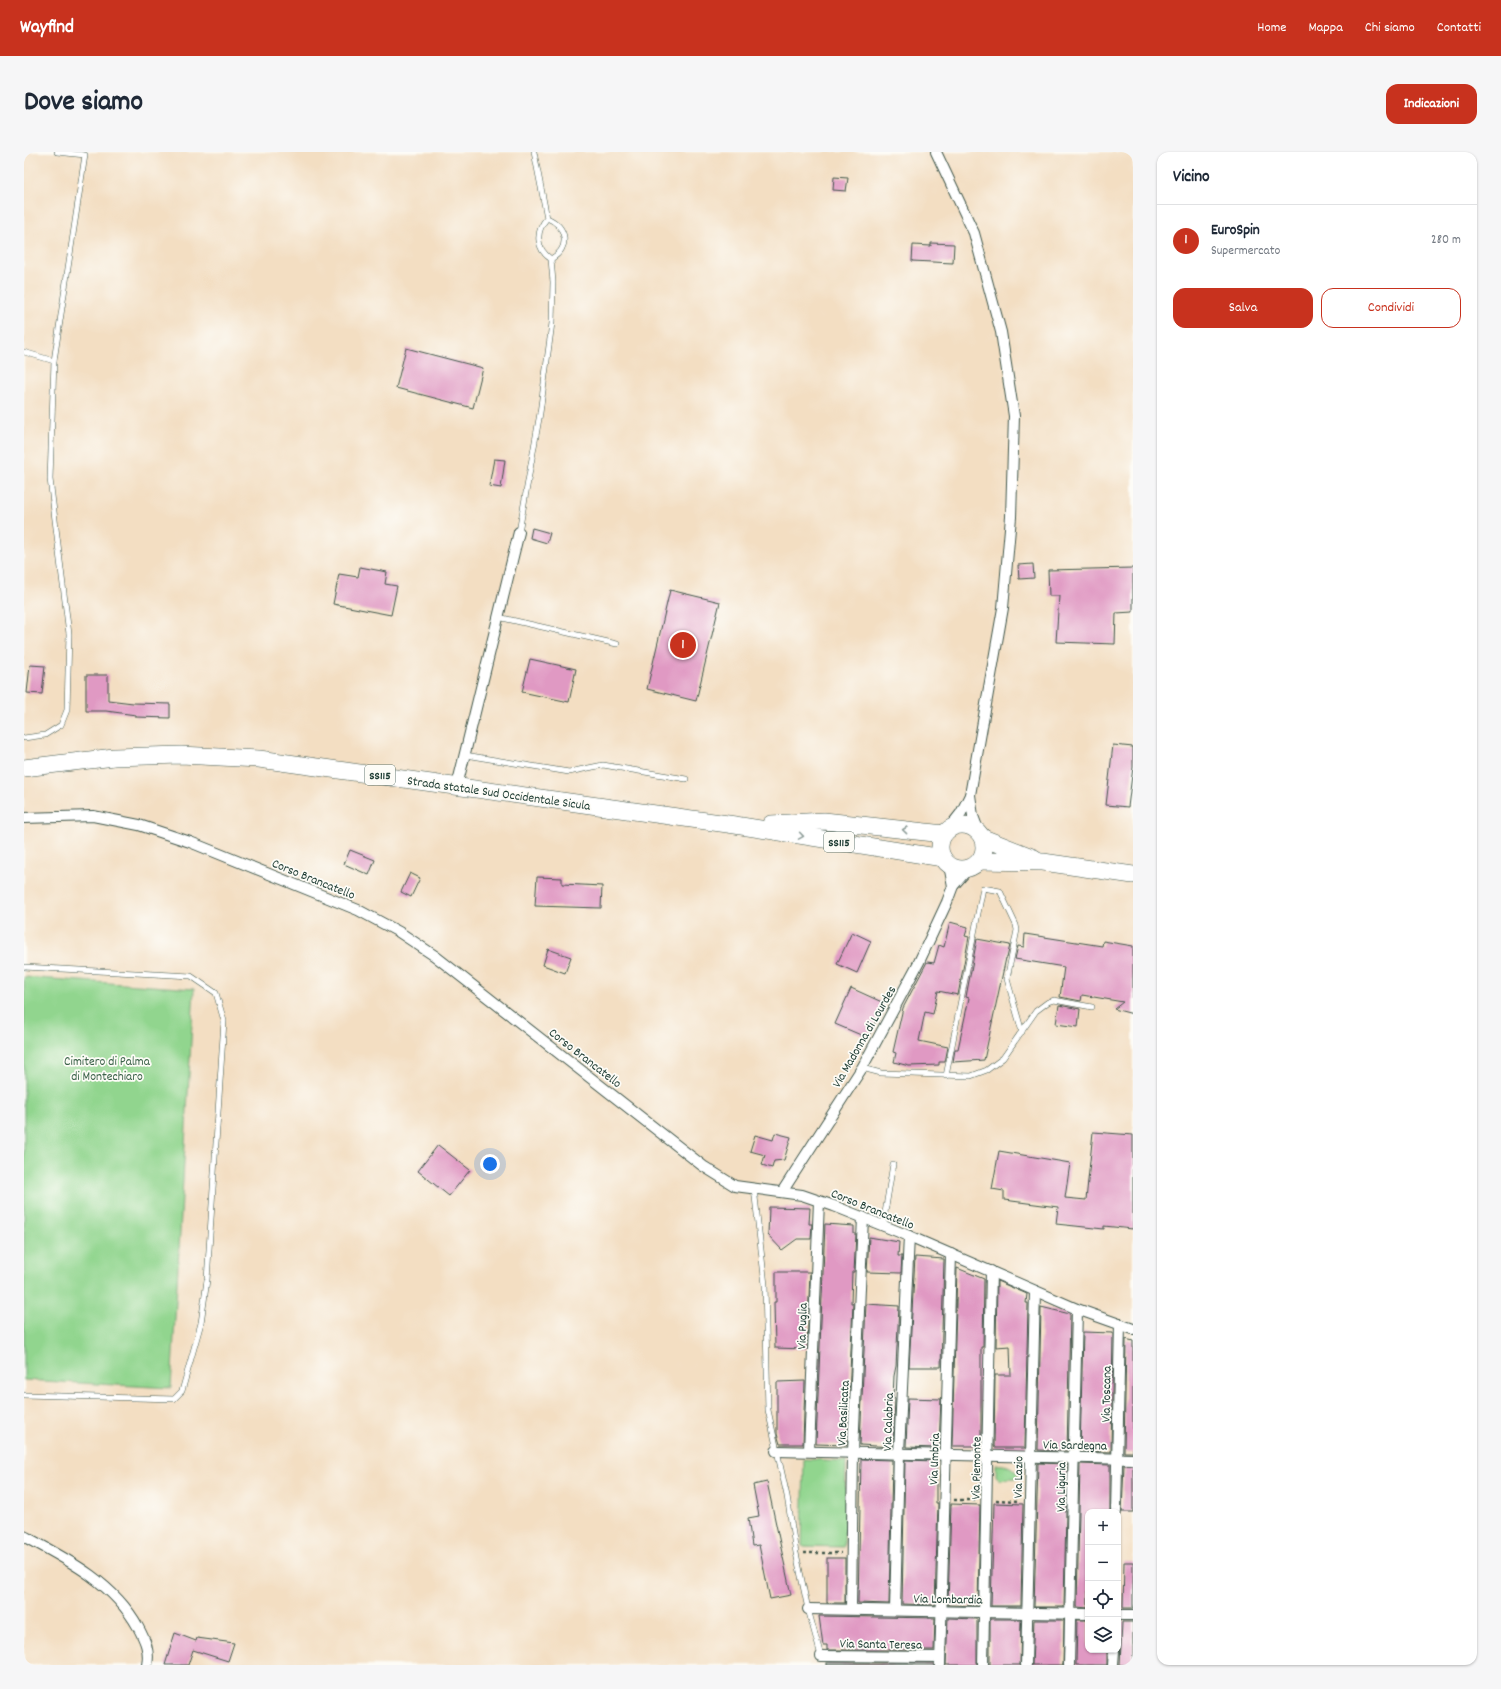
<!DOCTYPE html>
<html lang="it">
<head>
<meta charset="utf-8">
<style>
  body { margin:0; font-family:Dekko,sans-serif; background:#f6f6f7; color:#1f2937 }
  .controls { position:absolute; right:12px; bottom:12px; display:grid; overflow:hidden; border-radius:8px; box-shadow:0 1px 3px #0004 }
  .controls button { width:36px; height:36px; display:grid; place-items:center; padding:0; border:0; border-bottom:1px solid #e0e1e3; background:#fff; color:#1f2937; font:20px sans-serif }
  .you { position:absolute; left:466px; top:1012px; width:14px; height:14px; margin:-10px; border:3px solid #fff; border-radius:50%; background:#1a73e8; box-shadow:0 0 0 6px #1a73e833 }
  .badge { display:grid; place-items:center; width:26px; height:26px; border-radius:50%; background:#c8321e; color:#fff; font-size:13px; font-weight:700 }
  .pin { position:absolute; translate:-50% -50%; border:2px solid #fff; box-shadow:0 1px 4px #0006 }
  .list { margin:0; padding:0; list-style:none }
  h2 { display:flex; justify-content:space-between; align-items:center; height:52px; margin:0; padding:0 16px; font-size:17px }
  h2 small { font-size:13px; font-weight:400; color:#747a83 }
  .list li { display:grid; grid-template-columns:26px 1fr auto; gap:12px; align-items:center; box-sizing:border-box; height:72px; padding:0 16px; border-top:1px solid #e0e1e3 }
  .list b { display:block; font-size:15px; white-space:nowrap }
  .list p { margin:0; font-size:13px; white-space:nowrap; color:#747a83 }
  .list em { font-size:13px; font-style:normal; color:#747a83 }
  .actions { display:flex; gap:8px; padding:12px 16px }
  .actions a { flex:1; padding:9px 0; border:1px solid #c8321e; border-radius:12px; text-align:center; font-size:14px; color:#c8321e }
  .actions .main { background:#c8321e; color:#fff }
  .icon { flex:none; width:22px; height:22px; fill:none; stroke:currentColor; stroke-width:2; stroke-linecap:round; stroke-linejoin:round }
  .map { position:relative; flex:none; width:1109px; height:1513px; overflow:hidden; border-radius:12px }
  header { display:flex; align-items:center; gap:24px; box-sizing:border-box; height:56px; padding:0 20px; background:#c8321e; color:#fff }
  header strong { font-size:19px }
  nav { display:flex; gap:22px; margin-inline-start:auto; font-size:14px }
  .intro { display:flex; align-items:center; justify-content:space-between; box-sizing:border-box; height:96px; padding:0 24px }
  h1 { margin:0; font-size:28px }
  .button { padding:10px 18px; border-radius:12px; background:#c8321e; color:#fff; font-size:14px; font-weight:700 }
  main { display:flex; gap:24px; padding:0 24px }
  aside { flex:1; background:#fff; border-radius:12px; box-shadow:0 1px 3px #0004 }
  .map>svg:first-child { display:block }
  .green { fill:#91d58e; stroke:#588961 }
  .building { fill:#e099c3 }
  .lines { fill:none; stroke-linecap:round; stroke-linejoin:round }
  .lane-casing { stroke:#3f5549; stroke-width:6 }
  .street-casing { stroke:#3f5549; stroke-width:12 }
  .primary-casing { stroke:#3f5549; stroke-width:18 }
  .path { stroke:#3f5549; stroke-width:2.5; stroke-dasharray:3 3; stroke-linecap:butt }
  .lane { stroke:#fff; stroke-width:5 }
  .street { stroke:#fff; stroke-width:10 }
  .primary { stroke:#fff; stroke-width:17 }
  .oneway { stroke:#8f9e9a }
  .labels { text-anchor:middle; stroke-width:3.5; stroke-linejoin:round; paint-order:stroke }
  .shield { fill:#fdfcf7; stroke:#62766e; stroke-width:1 }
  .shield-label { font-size:12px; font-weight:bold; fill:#1f3d34 }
  .street-label { font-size:13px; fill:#1f3d34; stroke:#fdfcf7 }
  .park-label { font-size:13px; fill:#3c634a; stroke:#fdfcf7 }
</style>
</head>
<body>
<header>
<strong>Wayfind</strong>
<nav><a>Home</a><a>Mappa</a><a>Chi siamo</a><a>Contatti</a></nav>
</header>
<div class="intro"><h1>Dove siamo</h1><a class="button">Indicazioni</a></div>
<main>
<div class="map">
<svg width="1109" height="1513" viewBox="0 0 1109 1513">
  <rect width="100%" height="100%" fill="#fdfcf7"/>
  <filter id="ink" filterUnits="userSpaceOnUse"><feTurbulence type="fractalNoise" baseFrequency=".025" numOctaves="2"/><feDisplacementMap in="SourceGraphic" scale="8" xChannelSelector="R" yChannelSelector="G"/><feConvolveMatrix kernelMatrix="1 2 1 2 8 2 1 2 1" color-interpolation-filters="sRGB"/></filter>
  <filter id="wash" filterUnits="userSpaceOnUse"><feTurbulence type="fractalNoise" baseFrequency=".012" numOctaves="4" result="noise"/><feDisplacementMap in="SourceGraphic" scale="16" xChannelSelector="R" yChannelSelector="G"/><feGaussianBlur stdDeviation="0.9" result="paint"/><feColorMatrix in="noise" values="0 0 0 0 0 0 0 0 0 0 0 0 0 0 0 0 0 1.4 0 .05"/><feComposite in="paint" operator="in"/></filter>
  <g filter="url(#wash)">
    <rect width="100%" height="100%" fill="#f3dec2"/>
    <g class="green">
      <path d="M0,825L170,837L147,1236L0,1228Z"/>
      <path d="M780,1307L822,1309L820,1395L778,1394Z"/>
      <path d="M972,1313C983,1312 990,1315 995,1325L991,1327L986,1326L977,1328L972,1324Z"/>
    </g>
    <g id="blocks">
      <g class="building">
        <path d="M810,25L824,26L822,39L809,38Z"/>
        <path d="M907,91L930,92L929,111L888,109L889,93L907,94Z"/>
        <path d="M382,196L459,216L449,256L372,236Z"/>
        <path d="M470,307L481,308L477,336L465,334Z"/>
        <path d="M508,376L526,381L523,391L506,386Z"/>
        <path d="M1009,412L1010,426L995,427L994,413Z"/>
        <path d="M336,415L363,420L361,432L373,434L367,463L309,452L315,422L334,425Z"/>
        <path d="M1109,416V460L1092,461L1091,492L1032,490L1035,444H1025L1024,418Z"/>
        <path d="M646,438L696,450L672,549L623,537Z"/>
        <path d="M506,507L552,517L545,550L498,540Z"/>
        <path d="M6,513L21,514L18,542L3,541Z"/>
        <path d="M62,523H84V548L109,551L146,552V566L112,565V563L82,559H62Z"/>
        <path d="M1089,593L1109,595V615L1104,655L1082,653Z"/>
        <path d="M326,698L351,708L345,723L320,712Z"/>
        <path d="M386,721L396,726L387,745L377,740Z"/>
        <path d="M513,725L538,726V732L578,734L577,756L511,754Z"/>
        <path d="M926,770L944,775L941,784L945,785L934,843L914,839L909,862L901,860L895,889L924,895L921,910H915V913L885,914L870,910L872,901L869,900L879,856L903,810L910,811L915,793L920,795Z"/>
        <path d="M828,780L847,789L833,821L813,812Z"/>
        <path d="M1001,782L1078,794L1079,789L1109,794V862L1090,857L1099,850L1058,843L1057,849L1036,845L1040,815L991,807L994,794L1000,795Z"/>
        <path d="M953,787L986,793L983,806H982L960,908L929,910L931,897H934L945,846L942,845Z"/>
        <path d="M524,797L547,805L541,821L519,813Z"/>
        <path d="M827,836L860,851L844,886L811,872Z"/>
        <path d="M1035,853L1056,857L1054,875L1032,872Z"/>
        <path d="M1069,980L1109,983V1077L1080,1074V1077L1032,1072L1034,1055L980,1048V1039L968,1037L975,999L1046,1011L1041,1046L1062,1048Z"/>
        <path d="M751,981L767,985L760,1008L750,1009L748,1016L738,1013L741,1003L726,999L731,983L749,988Z"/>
        <path d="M414,993L446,1018L425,1044L394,1019Z"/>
        <path d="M745,1055L786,1056L785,1072H788L787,1087H773L758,1098L744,1083Z"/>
        <path d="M801,1072L830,1074V1082H832L830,1120H828L827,1151H829L823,1293L792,1292Z"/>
        <path d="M845,1085L875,1090L874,1104H878L877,1121L843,1120Z"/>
        <path d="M891,1105L920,1107L917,1215H885Z"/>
        <path d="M933,1116L960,1127L959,1195H957V1294H928Z"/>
        <path d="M752,1120H786L783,1197L751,1196L750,1150H752Z"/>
        <path d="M973,1129L1003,1142L1002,1151H1004L1001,1296H971L970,1294L971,1223H987L986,1194L972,1195Z"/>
        <path d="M842,1152L875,1154L872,1214L870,1224L869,1246H871L869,1295L836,1293Z"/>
        <path d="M1017,1155L1046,1162L1043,1299L1014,1298Z"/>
        <path d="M1059,1180L1089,1181L1087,1300L1056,1299Z"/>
        <path d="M1102,1187L1109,1189V1300H1100Z"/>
        <path d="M781,1229L779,1292H756L753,1282V1230Z"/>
        <path d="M884,1246L917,1247L915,1294H913V1296L882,1295Z"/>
        <path d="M837,1307L868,1308L865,1452L834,1451Z"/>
        <path d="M881,1308L912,1309V1351H914L911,1453L878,1452Z"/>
        <path d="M1014,1311L1043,1312L1040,1455H1010Z"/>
        <path d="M1056,1312L1086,1313V1360H1064V1456L1053,1455Z"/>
        <path d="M1100,1313H1109V1360H1098Z"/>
        <path d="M743,1330L767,1443L746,1447L735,1393L728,1394L724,1366L735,1364L729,1333Z"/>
        <path d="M970,1351L999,1352L997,1454H967Z"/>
        <path d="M927,1352L956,1353L954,1454L924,1453Z"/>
        <rect x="803" y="1406" width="18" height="45"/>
        <path d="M1100,1410H1109V1456H1099Z"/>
        <path d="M795,1464L911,1466L910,1498H803V1493H799Z"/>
        <path d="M924,1466L953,1467V1513H922Z"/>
        <path d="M966,1467H997L996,1513H966Z"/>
        <path d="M1010,1468H1040L1039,1513H1008Z"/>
        <path d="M1053,1468H1064V1498H1083V1513H1052Z"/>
        <path d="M1098,1470H1109V1513H1096Z"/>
        <path d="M151,1481L172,1489L173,1486L210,1491L204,1509L169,1498L164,1513H141Z"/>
        <rect x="803" y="1511" width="107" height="2"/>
      </g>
    </g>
  </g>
  <g filter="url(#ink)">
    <use href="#blocks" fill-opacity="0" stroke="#3f5549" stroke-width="1"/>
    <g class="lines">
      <defs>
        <g id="lane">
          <path d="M523,66C543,74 547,96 527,107"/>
          <path d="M0,200L30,209"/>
          <path d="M495,380L516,261L528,171L529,130L527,107C512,97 511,80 523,66L510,0"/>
          <path d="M474,465L593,492"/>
          <path d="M0,586L21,583L37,573L43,558L45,482L26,327L30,209L61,3L33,0"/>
          <path d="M441,603L545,620L579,613L662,627"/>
          <path d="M0,815L167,824L192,841L200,869L183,1128L177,1171L158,1239L150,1247L0,1243"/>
          <path d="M838,916L857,921L947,924L963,918L979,906L1012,859L1024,850L1030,848L1068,855"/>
          <path d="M922,924L959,736L976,739L992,773L993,778L983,827L998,880"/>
          <path d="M730,1036L741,1133L744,1258L763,1344L772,1401L784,1457L797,1504"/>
          <path d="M859,1073L869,1012"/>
        </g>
        <g id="street">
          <path d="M912,0L950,81L977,180L990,264L987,365L979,456L946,643L949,664L955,680"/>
          <path d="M433,634L495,380"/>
          <path d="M0,666L69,664L115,673L166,690L334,758L375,780L411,804L679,1014L711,1034L778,1043L810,1054L885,1084L1053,1157L1109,1177"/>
          <path d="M923,679L937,661L946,643"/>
          <path d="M925,713L929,734"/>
          <path d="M758,1040L838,916L895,810L923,750L929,734L944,717"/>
          <path d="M752,1299L1109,1307"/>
          <path d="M785,1299L795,1049"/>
          <path d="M1092,1360L1096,1172"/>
          <path d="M0,1384C43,1407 90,1431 114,1475C121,1488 126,1499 123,1513"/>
          <path d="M784,1457L1064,1462"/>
          <path d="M827,1457L829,1300L839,1065"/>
          <path d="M871,1458L875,1301L885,1084"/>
          <path d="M1094,1463H1109"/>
          <path d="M797,1504L916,1505"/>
          <path d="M916,1513L927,1102"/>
          <path d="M959,1513L967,1119"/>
          <path d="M1002,1513L1011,1139"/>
          <path d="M1045,1513L1053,1157"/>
          <path d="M1089,1513L1090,1498"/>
        </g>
        <g id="primary">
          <path d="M0,616L90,605L157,603L235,607L711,673L919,706"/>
          <path d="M747,672L800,669L920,682"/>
          <circle cx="938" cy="695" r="22"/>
          <path d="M959,686L1010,706"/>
          <path d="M956,709L1019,710L1109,723"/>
        </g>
      </defs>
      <use href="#lane" class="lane-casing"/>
      <use href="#street" class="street-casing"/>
      <use href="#primary" class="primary-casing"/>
      <g class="path">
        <path d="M930,1348H951"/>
        <path d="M972,1348L995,1349"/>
        <path d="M780,1401H817"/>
      </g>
      <use href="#lane" class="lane"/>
      <use href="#street" class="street"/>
      <use href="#primary" class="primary"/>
    </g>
    <defs><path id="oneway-chevron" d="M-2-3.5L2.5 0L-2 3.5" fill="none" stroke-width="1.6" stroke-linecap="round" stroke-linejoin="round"/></defs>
    <g class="oneway">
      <use href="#oneway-chevron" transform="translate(881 678) rotate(-174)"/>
      <use href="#oneway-chevron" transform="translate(777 684) rotate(9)"/>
    </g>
  </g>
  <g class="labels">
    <g class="shield">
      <rect x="341" y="613" width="30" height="20" rx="3"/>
      <rect x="800" y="680" width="30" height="20" rx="3"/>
    </g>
    <g class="shield-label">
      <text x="356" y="627">SS115</text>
      <text x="815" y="694">SS115</text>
    </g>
    <g class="street-label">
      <text transform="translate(475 640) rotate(8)" y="5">Strada statale Sud Occidentale Sicula</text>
      <text transform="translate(290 726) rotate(22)" y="5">Corso Brancatello</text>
      <text transform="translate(839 884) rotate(-60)" y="5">Via Madonna di Lourdes</text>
      <text transform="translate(562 905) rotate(38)" y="5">Corso Brancatello</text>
      <text transform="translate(849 1056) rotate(22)" y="5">Corso Brancatello</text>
      <text transform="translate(777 1174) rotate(-88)" y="5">Via Puglia</text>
      <text transform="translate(1081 1242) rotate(-89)" y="5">Via Toscana</text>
      <text transform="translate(818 1261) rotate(-87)" y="5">Via Basilicata</text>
      <text transform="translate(863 1270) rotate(-88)" y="5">Via Calabria</text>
      <text transform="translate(1051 1292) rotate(1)" y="5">Via Sardegna</text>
      <text transform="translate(909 1307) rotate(-88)" y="5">Via Umbria</text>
      <text transform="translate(951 1316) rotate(-89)" y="5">Via Piemonte</text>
      <text transform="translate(993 1325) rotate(-89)" y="5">Via Lazio</text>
      <text transform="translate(1036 1335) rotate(-89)" y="5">Via Liguria</text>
      <text transform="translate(924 1446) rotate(1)" y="5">Via Lombardia</text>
      <text transform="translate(857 1491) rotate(1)" y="5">Via Santa Teresa</text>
    </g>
    <g class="park-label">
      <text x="83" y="913">Cimitero di Palma<tspan x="83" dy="15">di Montechiaro</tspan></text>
    </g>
  </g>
</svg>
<div class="controls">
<button>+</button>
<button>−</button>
<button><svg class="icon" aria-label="locate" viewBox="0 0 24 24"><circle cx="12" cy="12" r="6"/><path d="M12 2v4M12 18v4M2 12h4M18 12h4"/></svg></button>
<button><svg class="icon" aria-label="layers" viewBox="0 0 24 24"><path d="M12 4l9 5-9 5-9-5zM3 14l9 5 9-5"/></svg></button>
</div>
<div class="you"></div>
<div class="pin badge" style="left:659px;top:493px">1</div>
</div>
<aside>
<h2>Vicino<small></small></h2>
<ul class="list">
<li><span class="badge">1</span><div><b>EuroSpin</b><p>Supermercato</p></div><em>280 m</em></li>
</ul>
<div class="actions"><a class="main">Salva</a><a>Condividi</a></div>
</aside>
</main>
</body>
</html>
